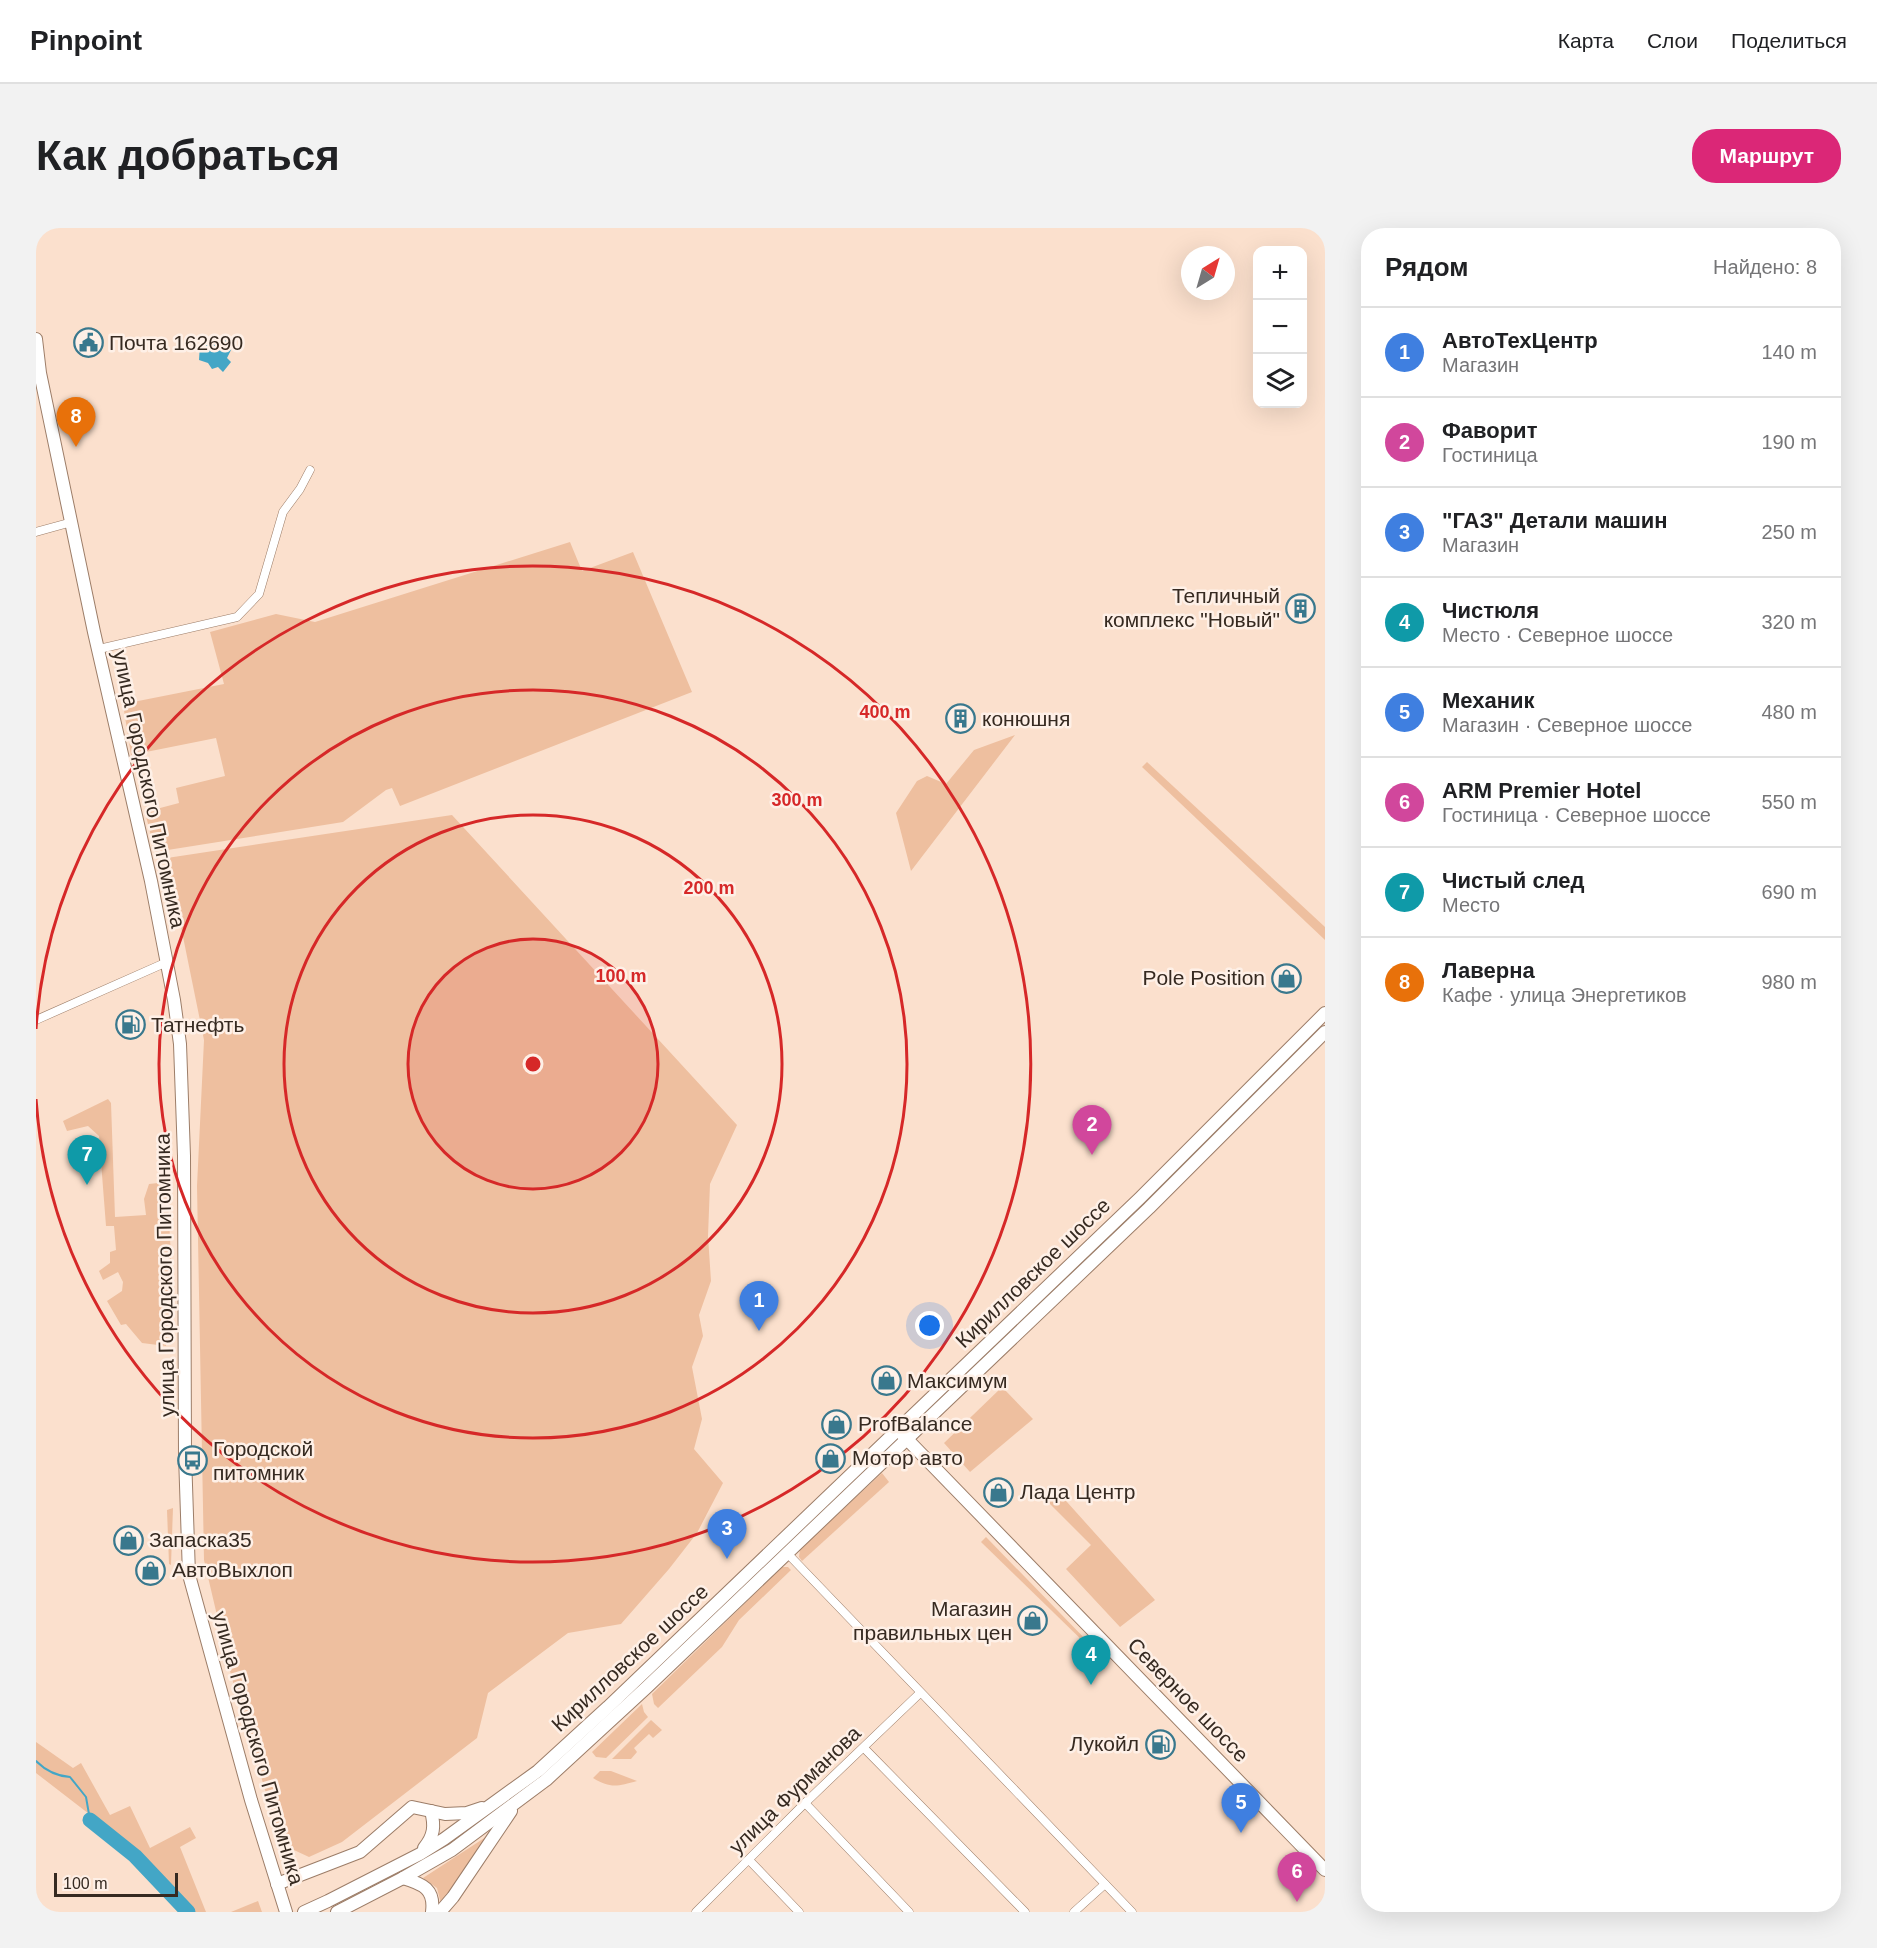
<!DOCTYPE html>
<html lang="ru">
<head>
<meta charset="utf-8">
<style>
  body { margin:0; font-family:Helvetica,sans-serif; background:#f2f2f2; color:#202124 }
  .controls { position:absolute; right:18px; top:18px; display:grid; overflow:hidden; border-radius:12px; box-shadow:0 6px 24px #0002 }
  .controls button { width:54px; height:54px; display:grid; place-items:center; padding:0; border:0; border-bottom:2px solid #e0e0e0; background:#fff; color:#202124; font:30px sans-serif }
  .compass { position:absolute; left:1145px; top:18px; width:54px; height:54px; border-radius:50%; background:#fff; box-shadow:0 6px 24px #0002; rotate:37deg }
  .scale { position:absolute; left:18px; bottom:15px; width:124px; box-sizing:border-box; padding-left:6px; border:3px solid #362a21; border-top:0; font-size:16px; line-height:21px; white-space:nowrap; color:#362a21; -webkit-text-stroke:4px #fef0e7; paint-order:stroke }
  .you { position:absolute; left:894px; top:1098px; width:21px; height:21px; margin:-15px; border:4px solid #fff; border-radius:50%; background:#1a73e8; box-shadow:0 0 0 9px #1a73e833 }
  .badge { display:grid; place-items:center; width:39px; height:39px; border-radius:50%; background:#db2777; color:#fff; font-size:20px; font-weight:700 }
  .pin { position:absolute; translate:-50% -50px; filter:drop-shadow(0 2px 3px #0008) }
  .pin::after { content:''; position:absolute; top:32px; width:21px; height:18px; background:inherit; clip-path:polygon(0 0,100% 0,50% 100%) }
  .list { margin:0; padding:0; list-style:none }
  h2 { display:flex; justify-content:space-between; align-items:center; height:78px; margin:0; padding:0 24px; font-size:26px }
  h2 small { font-size:20px; font-weight:400; color:#757577 }
  .list li { display:grid; grid-template-columns:39px 1fr auto; gap:18px; align-items:center; box-sizing:border-box; height:90px; padding:0 24px; border-top:2px solid #e0e0e0 }
  .list b { display:block; font-size:22px; white-space:nowrap }
  .list p { margin:0; font-size:20px; white-space:nowrap; color:#757577 }
  .list em { font-size:20px; font-style:normal; color:#757577 }
  .icon { flex:none; width:33px; height:33px; fill:none; stroke:currentColor; stroke-width:2; stroke-linecap:round; stroke-linejoin:round }
  .map { position:relative; flex:none; width:1289px; height:1684px; overflow:hidden; border-radius:24px }
  header { display:flex; align-items:center; gap:36px; box-sizing:border-box; height:84px; padding:0 30px; background:#fff; border-bottom:2px solid #e0e0e0 }
  header strong { font-size:28px }
  nav { display:flex; gap:33px; margin-inline-start:auto; font-size:21px }
  .intro { display:flex; align-items:center; justify-content:space-between; box-sizing:border-box; height:144px; padding:0 36px }
  h1 { margin:0; font-size:42px }
  .button { padding:15px 27px; border-radius:24px; background:#db2777; color:#fff; font-size:21px; font-weight:700 }
  main { display:flex; gap:36px; padding:0 36px }
  aside { flex:1; background:#fff; border-radius:24px; box-shadow:0 6px 24px #0002 }
  .map>svg:first-child { display:block }
  .green { fill:#eebf9f }
  .water { fill:#43a6c6 }
  .lines { fill:none; stroke-linecap:round; stroke-linejoin:round }
  .stream { stroke:#43a6c6; stroke-width:2 }
  .river { stroke:#43a6c6; stroke-width:15 }
  .street-casing { stroke:#9c7d68; stroke-width:9 }
  .primary-casing { stroke:#9c7d68; stroke-width:14 }
  .street { stroke:#fff; stroke-width:8 }
  .primary { stroke:#fff; stroke-width:12 }
  .ring { fill:none; stroke:#d62828; stroke-width:3 }
  .labels { text-anchor:middle; stroke-width:5; stroke-linejoin:round; paint-order:stroke }
  .poi-label { font-size:21px; fill:#362a21; stroke:#fef0e7; text-anchor:start }
  .street-label { font-size:21px; fill:#362a21; stroke:#fef0e7 }
  .centre { fill:#d62828; stroke:#fef0e7; stroke-width:3 }
  .ring-label { font-size:18px; text-anchor:middle; font-weight:bold; fill:#d62828; stroke:#fef0e7; stroke-width:5; stroke-linejoin:round; paint-order:stroke }
</style>
</head>
<body>
<header>
<strong>Pinpoint</strong>
<nav><a>Карта</a><a>Слои</a><a>Поделиться</a></nav>
</header>
<div class="intro"><h1>Как добраться</h1><a class="button">Маршрут</a></div>
<main>
<div class="map">
<svg width="1289" height="1684" viewBox="0 0 1289 1684">
  <rect width="100%" height="100%" fill="#fbe0cd"/>
  <g class="green">
    <path d="M534,314L546,343L597,324L656,464L364,578L356,560L350,562L307,594L119,624L109,584L143,575L140,560L189,548L180,510L95,527L87,476L188,456L174,404L240,386L279,394Z"/>
    <path d="M979,507L875,643L860,585L881,553L891,548L910,556L938,522Z"/>
    <path d="M1111,534L1289,699V712L1106,539Z"/>
    <path d="M416,587L701,897L674,956L672,1008L675,1053L663,1087L667,1108L656,1139L666,1191L658,1221L687,1255L661,1305L633,1341L585,1396L532,1405L452,1465L441,1510L306,1614L273,1629L245,1616L195,1447L168,1332L161,958L168,812L131,630Z"/>
    <path d="M72,871L75,875L79,989L110,987L108,971L113,956L131,954L136,1047L130,1118L106,1115L90,1096L85,1097L71,1073L86,1063L87,1054L82,1044L67,1052L63,1043L74,1035V1024L80,1022L78,998H70L63,908L52,898L31,903L27,893Z"/>
    <path d="M966,1159L997,1191L934,1244L908,1215Z"/>
    <path d="M846,1245L853,1254L766,1333L763,1329L764,1321Z"/>
    <path d="M1022,1264L1119,1372L1084,1399L1030,1341L1055,1317L1012,1274Z"/>
    <path d="M137,1280L135,1337L133,1336L131,1282Z"/>
    <path d="M950,1309L1056,1418L1054,1420L945,1314Z"/>
    <path d="M746,1339H752L755,1342L703,1392L686,1419L622,1480L618,1476L616,1466Z"/>
    <path d="M606,1476L608,1484L612,1489L570,1530L560,1529L556,1524Z"/>
    <path d="M615,1492L626,1502L617,1510L613,1506L598,1520L601,1524L595,1531H576Z"/>
    <path d="M0,1514L37,1540L45,1535L74,1587L94,1578L114,1620L154,1599L160,1610L144,1619L170,1684H154L57,1589L0,1545Z"/>
    <path d="M564,1543H575L601,1553C582,1558 575,1561 557,1550Z"/>
    <path d="M453,1607L405,1676L401,1660L387,1650Z"/>
    <path d="M222,1673L226,1684H195Z"/>
  </g>
  <path class="water" d="M182,110L191,113L196,120L191,130L195,134L187,144L182,139L176,141L172,135L163,132L164,116Z"/>
  <g class="lines">
    <path class="stream" d="M0,1533C10,1543 20,1548 34,1549L50,1569L54,1592"/>
    <path class="river" d="M54,1592L99,1628L152,1684"/>
    <defs>
      <g id="street">
        <path d="M0,304L36,294"/>
        <path d="M63,421L201,389L223,366L247,284L264,261L274,242"/>
        <path d="M0,792L131,734"/>
        <path d="M751,1325L1096,1684"/>
        <path d="M828,1520L989,1684"/>
        <path d="M769,1575L873,1684"/>
        <path d="M713,1632L763,1684"/>
        <path d="M660,1684L769,1575L884,1465"/>
        <path d="M1038,1684L1069,1656"/>
      </g>
      <g id="primary">
        <path d="M0,111L4,145L58,404L115,653L138,772L144,816L148,928L149,1227L153,1347L215,1572L250,1684"/>
        <path d="M865,1205L1289,1642"/>
        <path d="M388,1620C398,1608 399,1598 395,1583"/>
        <path d="M367,1650C387,1656 399,1661 396,1684"/>
        <path d="M241,1656L324,1624L376,1579L409,1586L431,1585L446,1580"/>
        <path d="M268,1684L292,1673L384,1626L408,1611L502,1543L572,1479L1104,970L1289,785"/>
        <path d="M301,1684L367,1650L416,1622L510,1552L611,1459L1113,980L1289,804"/>
        <path d="M404,1684L417,1669L475,1583"/>
      </g>
    </defs>
    <use href="#street" class="street-casing"/>
    <use href="#primary" class="primary-casing"/>
    <use href="#street" class="street"/>
    <use href="#primary" class="primary"/>
  </g>
  <circle cx="497" cy="836" r="125" fill="#d62828" fill-opacity=".12"/>
  <g class="ring">
    <circle cx="497" cy="836" r="125"/>
    <circle cx="497" cy="836" r="249"/>
    <circle cx="497" cy="836" r="374"/>
    <path d="M0 801A498 498 0 1 1 0 871"/>
  </g>
  <defs>
    <symbol id="civic-ring" viewBox="-11 -11 22 22"><circle r="9.5" fill="#fef0e7" stroke="#39788d" stroke-width="1.5"/><path d="M-.6-6.5H3V-4.5H.6V-3L4-1V1h2V6H-6V1h2V-1L-.6-3ZM-1.2 2.5V6h2.4V2.5Z" fill="#39788d"/></symbol>
    <symbol id="building-ring" viewBox="-11 -11 22 22"><circle r="9.5" fill="#fef0e7" stroke="#39788d" stroke-width="1.5"/><path d="M-4-6H4V6H1V3H-1V6H-4ZM-2.5-4.3h1.7v1.8h-1.7ZM.8-4.3h1.7v1.8H.8ZM-2.5-1h1.7V.8h-1.7ZM.8-1h1.7V.8H.8Z" fill="#39788d"/></symbol>
    <symbol id="shop-ring" viewBox="-11 -11 22 22"><circle r="9.5" fill="#fef0e7" stroke="#39788d" stroke-width="1.5"/><path d="M-5-2.5h2.3a2.7 3.5 0 0 1 5.4 0H5L5.5 6h-11ZM-1.5-2.5h3a1.5 2.3 0 0 0-3 0Z" fill="#39788d"/></symbol>
    <symbol id="fuel-ring" viewBox="-11 -11 22 22"><circle r="9.5" fill="#fef0e7" stroke="#39788d" stroke-width="1.5"/><path d="M-5.5-6h7V0h2V4h1.3V-2.5L3-4.5l.8-.8L6-3V5H2.5V1h-1V6h-7ZM-4.2-4.7v3.2H.2V-4.7Z" fill="#39788d"/></symbol>
    <symbol id="bus-ring" viewBox="-11 -11 22 22"><circle r="9.5" fill="#fef0e7" stroke="#39788d" stroke-width="1.5"/><path d="M-5-6H5V4H4V6H2V4H-2V6H-4V4H-5ZM-3.5-4V0h7V-4ZM-3.5 1.2v1.5H-2V1.2ZM2 1.2v1.5H3.5V1.2Z" fill="#39788d"/></symbol>
  </defs>
  <g fill-rule="evenodd">
    <use href="#civic-ring" x="36" y="98" width="33" height="33"/>
    <use href="#building-ring" x="1248" y="364" width="33" height="33"/>
    <use href="#building-ring" x="908" y="474" width="33" height="33"/>
    <use href="#shop-ring" x="1234" y="734" width="33" height="33"/>
    <use href="#fuel-ring" x="78" y="780" width="33" height="33"/>
    <use href="#shop-ring" x="834" y="1136" width="33" height="33"/>
    <use href="#shop-ring" x="784" y="1180" width="33" height="33"/>
    <use href="#shop-ring" x="778" y="1214" width="33" height="33"/>
    <use href="#bus-ring" x="140" y="1216" width="33" height="33"/>
    <use href="#shop-ring" x="946" y="1248" width="33" height="33"/>
    <use href="#shop-ring" x="76" y="1296" width="33" height="33"/>
    <use href="#shop-ring" x="98" y="1326" width="33" height="33"/>
    <use href="#shop-ring" x="980" y="1376" width="33" height="33"/>
    <use href="#fuel-ring" x="1108" y="1500" width="33" height="33"/>
  </g>
  <g class="labels">
    <g class="poi-label">
      <text x="73" y="122">Почта 162690</text>
      <text x="1244" y="375" text-anchor="end">Тепличный<tspan x="1244" dy="24">комплекс "Новый"</tspan></text>
      <text x="946" y="498">конюшня</text>
      <text x="1229" y="757" text-anchor="end">Pole Position</text>
      <text x="115" y="804">Татнефть</text>
      <text x="871" y="1160">Максимум</text>
      <text x="822" y="1203">ProfBalance</text>
      <text x="177" y="1228">Городской<tspan x="177" dy="24">питомник</tspan></text>
      <text x="816" y="1237">Мотор авто</text>
      <text x="984" y="1271">Лада Центр</text>
      <text x="113" y="1319">Запаска35</text>
      <text x="136" y="1349">АвтоВыхлоп</text>
      <text x="976" y="1388" text-anchor="end">Магазин<tspan x="976" dy="24">правильных цен</tspan></text>
      <text x="1103" y="1523" text-anchor="end">Лукойл</text>
    </g>
    <g class="street-label">
      <text transform="translate(113 561) rotate(78)" y="7">улица Городского Питомника</text>
      <text transform="translate(997 1045) rotate(-44)" y="7">Кирилловское шоссе</text>
      <text transform="translate(129 1047) rotate(-91)" y="7">улица Городского Питомника</text>
      <text transform="translate(594 1430) rotate(-43)" y="7">Кирилловское шоссе</text>
      <text transform="translate(1152 1472) rotate(46)" y="7">Северное шоссе</text>
      <text transform="translate(222 1520) rotate(74)" y="7">улица Городского Питомника</text>
      <text transform="translate(759 1562) rotate(-44)" y="7">улица Фурманова</text>
    </g>
  </g>
  <circle cx="497" cy="836" r="9" class="centre"/>
  <g class="ring-label">
    <text x="849" y="490">400 m</text>
    <text x="761" y="578">300 m</text>
    <text x="673" y="666">200 m</text>
    <text x="585" y="754">100 m</text>
  </g>
</svg>
<div class="controls">
<button>+</button>
<button>−</button>
<button><svg class="icon" aria-label="layers" viewBox="0 0 24 24"><path d="M12 4l9 5-9 5-9-5zM3 14l9 5 9-5"/></svg></button>
</div>
<svg class="compass" viewBox="-18 -18 36 36"><path d="M0-13l5 13h-10z" fill="#e53935"/><path d="M0 13l5-13h-10z" fill="#757577"/></svg>
<div class="scale">100 m</div>
<div class="you"></div>
<div class="pin badge" style="left:723px;top:1103px;background:#3f7fe0">1</div>
<div class="pin badge" style="left:1056px;top:927px;background:#d1479c">2</div>
<div class="pin badge" style="left:691px;top:1331px;background:#3f7fe0">3</div>
<div class="pin badge" style="left:1055px;top:1457px;background:#0f9aa8">4</div>
<div class="pin badge" style="left:1205px;top:1605px;background:#3f7fe0">5</div>
<div class="pin badge" style="left:1261px;top:1674px;background:#d1479c">6</div>
<div class="pin badge" style="left:51px;top:957px;background:#0f9aa8">7</div>
<div class="pin badge" style="left:40px;top:219px;background:#e8710a">8</div>
</div>
<aside>
<h2>Рядом<small>Найдено: 8</small></h2>
<ul class="list">
<li><span class="badge" style="background:#3f7fe0">1</span><div><b>АвтоТехЦентр</b><p>Магазин</p></div><em>140 m</em></li>
<li><span class="badge" style="background:#d1479c">2</span><div><b>Фаворит</b><p>Гостиница</p></div><em>190 m</em></li>
<li><span class="badge" style="background:#3f7fe0">3</span><div><b>&quot;ГАЗ&quot; Детали машин</b><p>Магазин</p></div><em>250 m</em></li>
<li><span class="badge" style="background:#0f9aa8">4</span><div><b>Чистюля</b><p>Место · Северное шоссе</p></div><em>320 m</em></li>
<li><span class="badge" style="background:#3f7fe0">5</span><div><b>Механик</b><p>Магазин · Северное шоссе</p></div><em>480 m</em></li>
<li><span class="badge" style="background:#d1479c">6</span><div><b>ARM Premier Hotel</b><p>Гостиница · Северное шоссе</p></div><em>550 m</em></li>
<li><span class="badge" style="background:#0f9aa8">7</span><div><b>Чистый след</b><p>Место</p></div><em>690 m</em></li>
<li><span class="badge" style="background:#e8710a">8</span><div><b>Лаверна</b><p>Кафе · улица Энергетиков</p></div><em>980 m</em></li>
</ul>
</aside>
</main>
</body>
</html>
